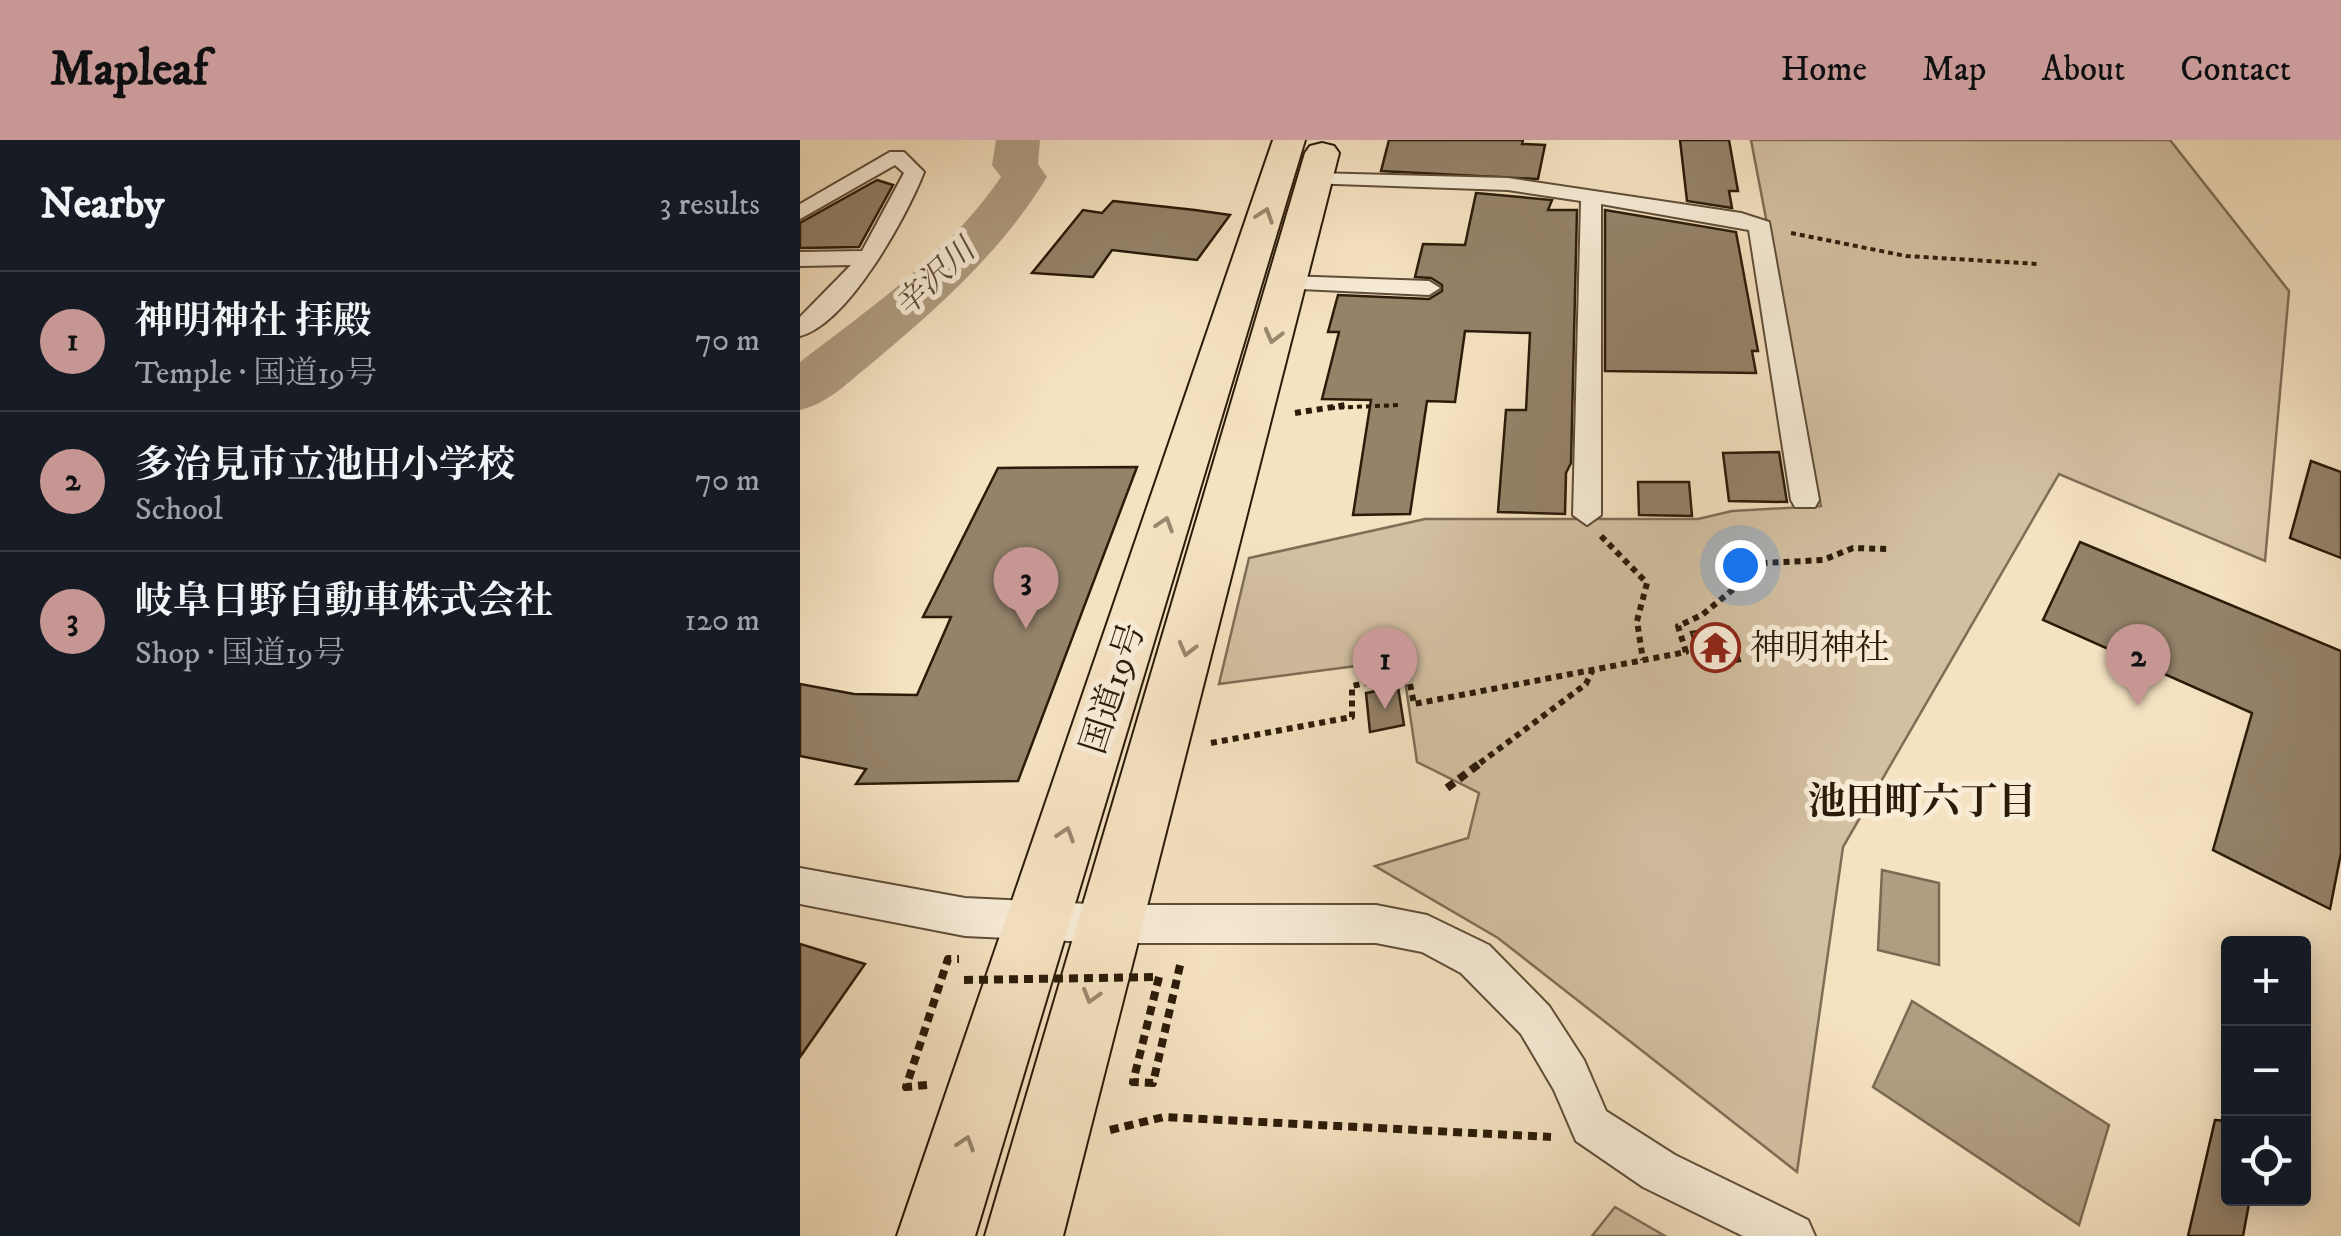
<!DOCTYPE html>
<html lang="en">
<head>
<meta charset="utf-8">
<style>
  body { margin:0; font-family:"IM FELL DW Pica","Noto Serif JP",serif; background:#20242c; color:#f1f3f6 }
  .controls { position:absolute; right:30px; bottom:30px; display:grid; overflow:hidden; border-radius:10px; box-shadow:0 5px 25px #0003 }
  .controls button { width:90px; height:90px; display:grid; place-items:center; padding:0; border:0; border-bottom:2px solid #363941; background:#171b24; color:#f1f3f6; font:50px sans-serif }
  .you { position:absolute; left:940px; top:425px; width:35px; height:35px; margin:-25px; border:8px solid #fff; border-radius:50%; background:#1a73e8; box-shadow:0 0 0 15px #1a73e833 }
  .badge { display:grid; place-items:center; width:65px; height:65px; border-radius:50%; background:#c59692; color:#111; font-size:32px; font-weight:700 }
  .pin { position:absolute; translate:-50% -82px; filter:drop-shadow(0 2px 5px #0008) }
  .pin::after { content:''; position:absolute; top:52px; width:35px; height:30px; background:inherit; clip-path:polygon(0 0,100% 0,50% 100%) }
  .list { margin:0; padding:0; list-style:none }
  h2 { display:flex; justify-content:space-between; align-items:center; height:130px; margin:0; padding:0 40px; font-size:42px }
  h2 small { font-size:32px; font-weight:400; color:#9ea1a6 }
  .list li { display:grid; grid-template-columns:65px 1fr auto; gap:30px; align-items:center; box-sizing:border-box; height:140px; padding:0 40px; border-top:2px solid #363941 }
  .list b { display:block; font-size:38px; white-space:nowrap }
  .list p { margin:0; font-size:32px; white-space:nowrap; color:#9ea1a6 }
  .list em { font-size:32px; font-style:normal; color:#9ea1a6 }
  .icon { flex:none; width:55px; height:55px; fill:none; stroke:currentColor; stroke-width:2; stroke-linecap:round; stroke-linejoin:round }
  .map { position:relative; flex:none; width:1541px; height:1096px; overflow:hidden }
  header { display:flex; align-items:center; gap:60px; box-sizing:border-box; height:140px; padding:0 50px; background:#c59692; color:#111 }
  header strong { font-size:48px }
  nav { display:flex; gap:55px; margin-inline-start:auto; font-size:35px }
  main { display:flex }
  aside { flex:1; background:#171b24 }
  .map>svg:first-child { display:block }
  .green { fill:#d3c0a2; stroke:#7f6e56; stroke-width:2.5 }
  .water { fill:#b09e82; stroke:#7b6a52; stroke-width:2.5 }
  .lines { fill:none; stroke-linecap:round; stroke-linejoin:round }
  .river { fill:#b09e82; fill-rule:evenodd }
  .building { fill:#948269; stroke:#2b1b09; stroke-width:2.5 }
  .street-casing { stroke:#5e4d37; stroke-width:4 }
  .highway-casing { stroke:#2b1b09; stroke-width:4 }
  .path-far2 { stroke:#2b1b09; stroke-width:4; stroke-dasharray:5 4; stroke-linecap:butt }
  .path-far1 { stroke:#2b1b09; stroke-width:6; stroke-dasharray:6 5; stroke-linecap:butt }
  .path { stroke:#2b1b09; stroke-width:8; stroke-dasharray:9 6; stroke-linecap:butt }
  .street { fill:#f8ecd7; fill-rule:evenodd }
  .highway { fill:#f5e2c1; fill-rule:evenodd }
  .path-bridge { stroke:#2b1b09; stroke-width:8; stroke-dasharray:9 6; stroke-linecap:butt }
  .oneway { stroke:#9a886e }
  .labels { text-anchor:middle; stroke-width:10; stroke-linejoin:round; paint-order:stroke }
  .far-water-label { font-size:32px; font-style:italic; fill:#604f39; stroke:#f8ecd7 }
  .poi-label { font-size:35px; fill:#2b1b09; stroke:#f8ecd7; text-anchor:start }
  .street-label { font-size:35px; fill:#2b1b09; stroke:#f8ecd7 }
  .neighbourhood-label { font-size:38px; font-weight:bold; fill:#2b1b09; stroke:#f8ecd7 }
</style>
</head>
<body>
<header>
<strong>Mapleaf</strong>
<nav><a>Home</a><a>Map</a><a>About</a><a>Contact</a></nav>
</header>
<main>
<aside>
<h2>Nearby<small>3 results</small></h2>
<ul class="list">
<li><span class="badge">1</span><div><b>神明神社 拝殿</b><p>Temple · 国道19号</p></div><em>70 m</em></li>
<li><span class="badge">2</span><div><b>多治見市立池田小学校</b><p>School</p></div><em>70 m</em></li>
<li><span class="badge">3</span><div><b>岐阜日野自動車株式会社</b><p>Shop · 国道19号</p></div><em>120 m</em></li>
</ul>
</aside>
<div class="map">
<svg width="1541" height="1096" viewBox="0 0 1541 1096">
  <rect width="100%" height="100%" fill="#f5e2c1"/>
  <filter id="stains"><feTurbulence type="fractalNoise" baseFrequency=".002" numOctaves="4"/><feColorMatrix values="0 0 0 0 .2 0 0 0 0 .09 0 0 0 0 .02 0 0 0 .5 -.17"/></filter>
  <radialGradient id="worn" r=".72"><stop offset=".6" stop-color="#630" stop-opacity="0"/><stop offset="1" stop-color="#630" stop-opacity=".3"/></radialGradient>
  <g class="green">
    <path d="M951,0H1370L1489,151L1465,421L1259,334L1043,707L997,1032L698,798L575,726L668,698L679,653L617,622L602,520L419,544L449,418L625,379H898L932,371L1021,366Z"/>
    <path d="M815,1067L865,1096H792Z"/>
  </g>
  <g class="water">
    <path d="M1082,730L1139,743V825L1078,810Z"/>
    <path d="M1112,861L1309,985L1279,1085L1073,947Z"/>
  </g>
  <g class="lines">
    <path class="river" d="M196,0H240L238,24L247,37C201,112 138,168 71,224C48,242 29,263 0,270V222C72,167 149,113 201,37L192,25Z"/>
  </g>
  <g class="building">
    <path d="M589,0H723L722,4L745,5L738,39L581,31Z"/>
    <path d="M880,0H929L938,51H929L932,68L887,61Z"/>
    <path d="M77,40L93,45L59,107L0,108V83Z"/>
    <path d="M676,53L752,60L748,70H777L771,323L766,333L765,374L698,372L706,270H726L730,193L665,191L655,262L627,261L610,374L553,375L571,260L522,259L539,192H528L538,155L629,159L642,151V145L631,138L615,137L623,104L665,105Z"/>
    <path d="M313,61L395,70L430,75L397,120L312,110L293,137L232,133L283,70L302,73Z"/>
    <path d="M805,70L936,92L958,211H952L956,233L805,231Z"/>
    <path d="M979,312L987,362L929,361L923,313Z"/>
    <path d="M1511,321L1541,332V418L1490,398Z"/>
    <path d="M337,327L218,641L56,644L66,629L0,616V544L54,554L117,555L151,477H123L198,328Z"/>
    <path d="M838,342H889L892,376L839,375Z"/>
    <path d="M1280,402L1541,511V713L1530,769L1413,710L1452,573L1243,480Z"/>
    <path d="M929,487L940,521L902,527L891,492Z"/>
    <path d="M598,547L604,585L570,592L566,553Z"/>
    <path d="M0,804L65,824L0,917Z"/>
    <path d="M1415,980L1428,981V1058H1450L1443,1096H1388Z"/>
  </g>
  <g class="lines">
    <defs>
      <g id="street">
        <path d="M90,12H104L124,32C107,76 48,184 0,196V177L51,125L0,126V112L62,111L104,33L95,25L0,79V64Z"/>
        <path d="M514,33L708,38L941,73L969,82L1019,360L1015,367H995L991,360L949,90L801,64V375L787,385L773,375L781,61L708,50L507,43L504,39Z"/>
        <path d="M487,136L629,141L640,148L629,155L479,148L476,143Z"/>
        <path d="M0,728L165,758L311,765H576L627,775L689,805L749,866L784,920L806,971L875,1015L1008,1080L1015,1096H943L843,1047L776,1001L754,950L721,894L661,833L622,812L576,803H311L165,796L0,764Z"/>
      </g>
      <g id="highway">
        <path d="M473,0H505L175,1096H97Z"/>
        <path d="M522,3L534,6L539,13L263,1096H185L505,13L510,6Z"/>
      </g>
    </defs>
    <use href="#street" class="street-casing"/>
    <use href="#highway" class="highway-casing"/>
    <g class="path-far2">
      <path d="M991,93L1106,116L1238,124"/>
      <path d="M530,268L599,265"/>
    </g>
    <g class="path-far1">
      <path d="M495,273L546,265"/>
      <path d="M801,396L847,443L837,481L843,520"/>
      <path d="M411,603L552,577V546L608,534L614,564L886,512L878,486L902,475L965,423L1023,420L1053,408L1087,409"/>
      <path d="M680,623L786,544L792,531"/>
    </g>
    <g class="path">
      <path d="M647,648L683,621"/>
      <path d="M359,837L333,942L353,943L381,821"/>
      <path d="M127,945L106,947L148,819H159"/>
      <path d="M310,990L364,977L751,997"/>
    </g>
    <use href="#street" class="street"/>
    <use href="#highway" class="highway"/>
    <path class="path-bridge" d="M164,840L359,837"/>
  </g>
  <defs><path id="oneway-chevron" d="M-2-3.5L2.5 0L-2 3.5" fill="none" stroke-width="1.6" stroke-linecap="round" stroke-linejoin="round" transform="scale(2.5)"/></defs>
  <g class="oneway">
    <use href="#oneway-chevron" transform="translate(465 75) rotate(-71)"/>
    <use href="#oneway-chevron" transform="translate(473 196) rotate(105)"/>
    <use href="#oneway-chevron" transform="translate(365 384) rotate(-72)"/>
    <use href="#oneway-chevron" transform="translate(387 509) rotate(105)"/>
    <use href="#oneway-chevron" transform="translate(266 694) rotate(-72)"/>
    <use href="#oneway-chevron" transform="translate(291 856) rotate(106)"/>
    <use href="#oneway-chevron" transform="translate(166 1003) rotate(-72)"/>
  </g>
  <defs>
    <symbol id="temple-ring" viewBox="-11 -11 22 22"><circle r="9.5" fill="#f8ecd7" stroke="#8f2418" stroke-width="1.5"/><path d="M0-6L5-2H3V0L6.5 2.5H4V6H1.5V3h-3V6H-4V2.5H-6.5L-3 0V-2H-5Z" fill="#8f2418"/></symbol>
  </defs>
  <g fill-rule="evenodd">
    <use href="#temple-ring" x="888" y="480" width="55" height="55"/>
  </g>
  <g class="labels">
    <g class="far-water-label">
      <text transform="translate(134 137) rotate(-43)" y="11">辛沢川</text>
    </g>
    <g class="poi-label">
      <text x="950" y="519">神明神社</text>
    </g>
    <g class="street-label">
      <text transform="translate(312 548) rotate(-72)" y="12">国道19号</text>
    </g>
    <g class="neighbourhood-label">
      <text x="1122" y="674">池田町六丁目</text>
    </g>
  </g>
  <rect width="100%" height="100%" filter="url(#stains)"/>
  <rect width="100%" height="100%" fill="url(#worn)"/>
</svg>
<div class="controls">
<button>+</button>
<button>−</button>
<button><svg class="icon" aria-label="locate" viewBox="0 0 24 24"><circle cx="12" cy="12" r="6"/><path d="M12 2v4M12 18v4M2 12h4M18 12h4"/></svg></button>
</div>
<div class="you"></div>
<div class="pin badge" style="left:585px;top:569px">1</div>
<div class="pin badge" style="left:1338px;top:566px">2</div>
<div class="pin badge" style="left:226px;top:489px">3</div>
</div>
</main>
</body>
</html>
